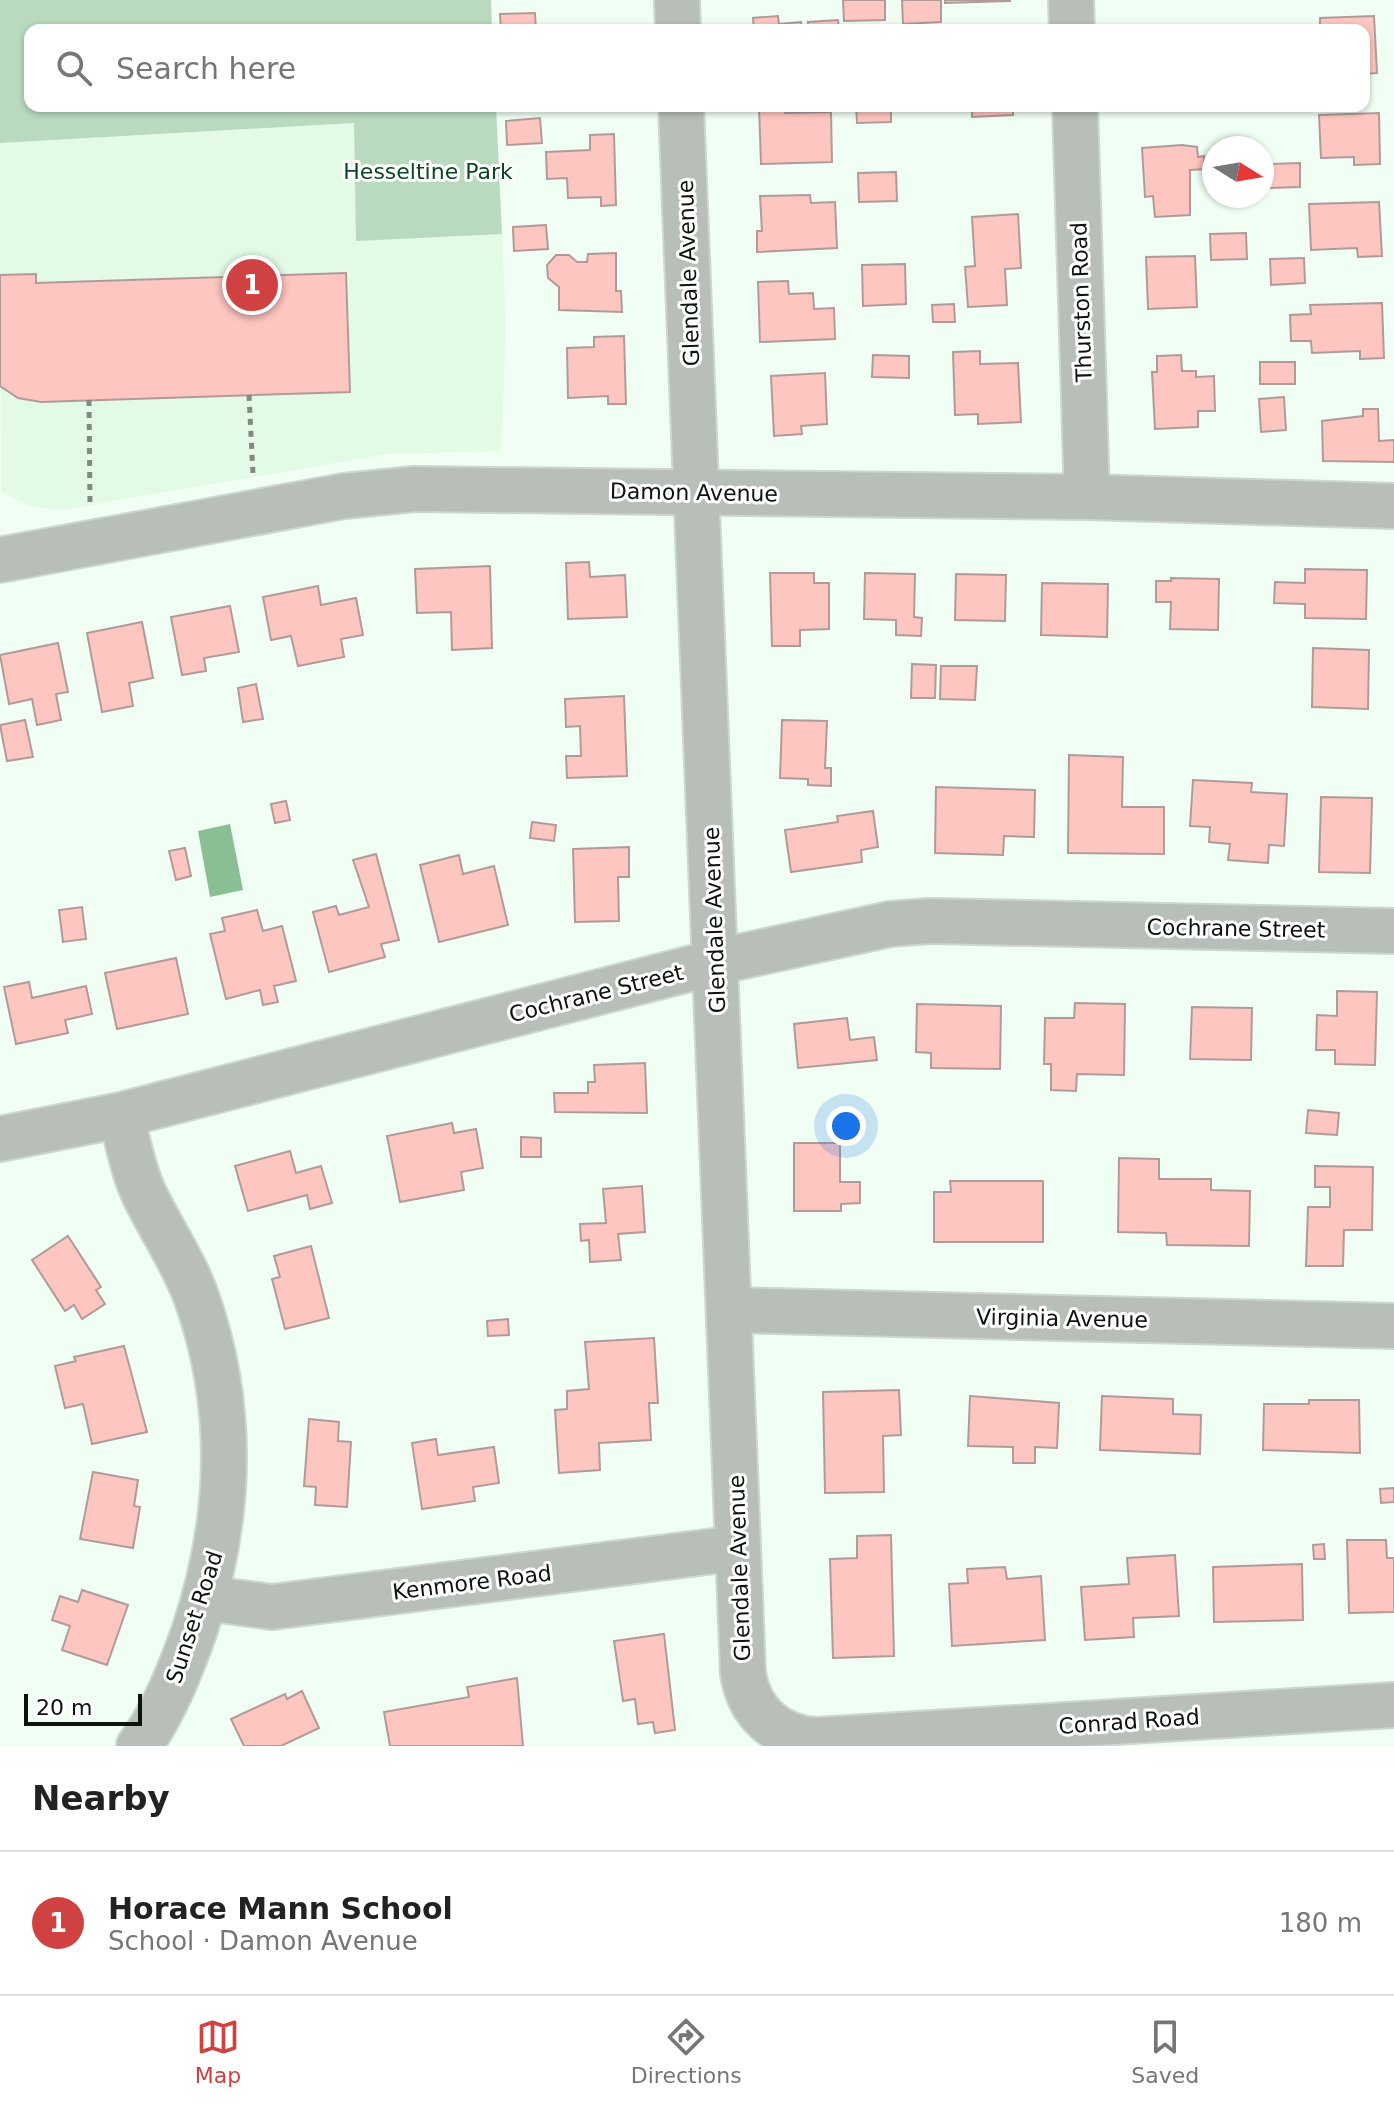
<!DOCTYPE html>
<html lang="en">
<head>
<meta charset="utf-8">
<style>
  body { margin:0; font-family:"DejaVu Sans",sans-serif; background:#f6f6f6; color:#222 }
  .compass { position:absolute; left:1202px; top:136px; width:72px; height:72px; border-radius:50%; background:#fff; box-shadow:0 2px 6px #0004; rotate:101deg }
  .scale { position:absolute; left:24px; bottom:20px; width:118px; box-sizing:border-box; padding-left:8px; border:4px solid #0c120d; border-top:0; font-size:22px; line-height:28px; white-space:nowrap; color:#0c120d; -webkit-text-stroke:6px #fff; paint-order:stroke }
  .you { position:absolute; left:846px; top:1126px; width:28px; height:28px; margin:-20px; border:6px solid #fff; border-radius:50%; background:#1a73e8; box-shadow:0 0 0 12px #1a73e833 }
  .badge { display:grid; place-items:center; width:52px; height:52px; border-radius:50%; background:#d04142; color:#fff; font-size:26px; font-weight:700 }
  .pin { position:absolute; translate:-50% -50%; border:4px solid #fff; box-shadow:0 2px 8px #0006 }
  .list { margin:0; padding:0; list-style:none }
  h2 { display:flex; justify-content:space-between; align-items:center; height:104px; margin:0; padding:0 32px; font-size:34px }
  h2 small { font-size:26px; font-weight:400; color:#767676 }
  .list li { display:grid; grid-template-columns:52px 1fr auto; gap:24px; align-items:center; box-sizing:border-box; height:144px; padding:0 32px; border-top:2px solid #e0e0e0 }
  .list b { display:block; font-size:30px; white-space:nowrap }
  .list p { margin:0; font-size:26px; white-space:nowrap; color:#767676 }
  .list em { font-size:26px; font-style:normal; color:#767676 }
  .icon { flex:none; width:44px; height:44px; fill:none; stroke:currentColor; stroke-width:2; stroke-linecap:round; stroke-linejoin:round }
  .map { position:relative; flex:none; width:1394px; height:1746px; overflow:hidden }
  .search { position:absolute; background:#fff; box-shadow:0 2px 6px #0004; left:24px; right:24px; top:24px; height:88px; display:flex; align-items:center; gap:20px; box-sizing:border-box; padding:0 28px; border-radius:16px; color:#767676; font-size:30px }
  .sheet { height:248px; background:#fff }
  nav { display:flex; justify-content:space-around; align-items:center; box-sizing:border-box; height:112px; border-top:2px solid #e0e0e0; background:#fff; font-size:22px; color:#767676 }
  nav a { display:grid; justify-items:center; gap:4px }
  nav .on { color:#d04142 }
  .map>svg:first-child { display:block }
  .built { fill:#e3fae7 }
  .green { fill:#b9dabf }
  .water { fill:#8abe95 }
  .building { fill:#fec6c1; stroke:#b09b99; stroke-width:2 }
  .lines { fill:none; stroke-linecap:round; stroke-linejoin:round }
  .minor-casing { stroke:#ccd8ce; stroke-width:48 }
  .path { stroke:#818a82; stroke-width:5; stroke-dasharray:6 6; stroke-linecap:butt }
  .minor { stroke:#b8bfb9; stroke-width:44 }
  .labels { text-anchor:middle; stroke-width:6; stroke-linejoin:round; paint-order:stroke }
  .park-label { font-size:22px; fill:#0a4720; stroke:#fff }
  .street-label { font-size:22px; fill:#0c120d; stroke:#fff }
</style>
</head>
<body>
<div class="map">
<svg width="1394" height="1746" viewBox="0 0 1394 1746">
  <rect width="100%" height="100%" fill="#f1fef3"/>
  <path class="built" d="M354,123L356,240L502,234L506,329L501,451L387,454L61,510L30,506L1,492L0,143Z"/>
  <path class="green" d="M0,0H491L492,30H30V106H496L502,234L356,241L354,123L0,143Z"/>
  <path class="water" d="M230,824L243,890L210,897L198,831Z"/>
  <g class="building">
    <path d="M843,0H885V20L844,21Z"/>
    <path d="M902,0H941V22L903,24Z"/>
    <path d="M945,0H1010V1L945,3Z"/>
    <path d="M535,13L536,30H501L500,14Z"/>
    <path d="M778,16L779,24L801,22L802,30H754L753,18Z"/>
    <path d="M1374,16L1377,73L1364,74V30H1320V18Z"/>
    <path d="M838,20L839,30H808V22Z"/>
    <path d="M759,106H785V113L831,112L832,162L761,164Z"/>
    <path d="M856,106H891V122L857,123Z"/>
    <path d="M972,106H1013V115L972,117Z"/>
    <path d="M1379,113L1380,164L1354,165V157L1321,158L1319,115Z"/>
    <path d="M540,118L542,143L507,145L506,121Z"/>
    <path d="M614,134L616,205L601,206V197L568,198L567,178L547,179L546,152L590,150V135Z"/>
    <path d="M1182,145L1197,147L1198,157L1204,156L1205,169L1190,170V215L1155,217L1153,196L1145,197L1142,148Z"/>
    <path d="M1300,163V187L1268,188L1267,164Z"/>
    <path d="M896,172L897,201L859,202L858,173Z"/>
    <path d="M810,195L811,203L835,202L837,248L757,252V231H762L760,196Z"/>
    <path d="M1379,202L1382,256L1358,257L1357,248L1311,250L1309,204Z"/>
    <path d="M1018,214L1021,268L1005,269L1007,305L968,307L965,267L975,266L972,217Z"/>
    <path d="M546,225L548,249L514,251L513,227Z"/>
    <path d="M1246,233L1247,259L1211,260L1210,234Z"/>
    <path d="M616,253V291H621L622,312L559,310V287L548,278L547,265L556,255H569L577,262H587L588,254Z"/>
    <path d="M1195,256L1197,307L1148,309L1146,257Z"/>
    <path d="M1304,258L1305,283L1271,285L1270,259Z"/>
    <path d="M905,264L906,304L863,306L862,265Z"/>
    <path d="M346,273L350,392L41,402L18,398L0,386V275L36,274V283Z"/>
    <path d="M788,281L789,294L813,293L814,309L834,308L835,339L760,342L758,282Z"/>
    <path d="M1382,303L1384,358L1360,359V351L1312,353L1311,341H1291L1290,315L1311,314L1310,305Z"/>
    <path d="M954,304L955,322H933L932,305Z"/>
    <path d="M624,336L626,404H608V396L568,398L567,348L594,347V337Z"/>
    <path d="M980,351V364L1018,363L1021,422L978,424V414L955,415L953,352Z"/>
    <path d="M873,355L909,356V378L872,377Z"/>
    <path d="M1181,355L1182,371H1196V377L1214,376L1215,411H1198V427L1155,429L1152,372H1157V356Z"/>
    <rect x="1260" y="362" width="35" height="22"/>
    <path d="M825,373L827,424L801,426L802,434L774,436L771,376Z"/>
    <path d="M1284,397L1286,430L1261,432L1259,399Z"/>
    <path d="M1363,409H1378L1379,441L1394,440V462L1323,461L1322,421L1363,416Z"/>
    <path d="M589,562L590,577L625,575L627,617L568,619L566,563Z"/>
    <path d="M490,566L492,648L452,650L451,612L417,613L415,569Z"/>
    <path d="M1305,569L1367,570L1366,619L1305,618V604L1274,603L1275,582L1305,583Z"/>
    <path d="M770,573H814V583H829V629L800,630V646H772Z"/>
    <path d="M865,573L915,574L914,617L922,618L921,636L896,635V620L864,619Z"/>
    <path d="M956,574L1006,575L1005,621L955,620Z"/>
    <path d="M1171,578L1219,579L1218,630L1170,629L1171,602H1156V581H1171Z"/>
    <path d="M1042,583L1108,584L1107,637L1041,635Z"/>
    <path d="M318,586L321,605L356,598L363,635L341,639L344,657L298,666L291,636L271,640L263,597Z"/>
    <path d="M230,606L239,652L204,658L206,671L182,675L171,617Z"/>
    <path d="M142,622L153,678L129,683L133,706L102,712L87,633Z"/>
    <path d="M58,643L68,692L56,694L61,720L37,725L32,699L9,704L0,655Z"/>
    <path d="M1313,648L1369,650L1368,709L1312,707Z"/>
    <path d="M912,664L936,665L935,698H911Z"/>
    <path d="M941,666H977L975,700L940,699Z"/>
    <path d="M256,684L263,719L243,722L238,688Z"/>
    <path d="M624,696L627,776L567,778L566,756H581L580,726L566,727L565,699Z"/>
    <path d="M25,720L33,757L7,761L0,725Z"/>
    <path d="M782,720L827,721L825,768H831V786L808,785V779L780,778Z"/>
    <path d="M1069,755L1123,757L1122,807H1164V854L1068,853Z"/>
    <path d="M1193,780L1252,783L1251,792L1287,794L1284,846L1269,845L1268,863L1228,860L1230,844L1209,842L1210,827L1190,826Z"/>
    <path d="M936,787L1035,790L1034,837L1004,836L1003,855L935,853Z"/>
    <path d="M1321,797L1372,798L1370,873L1319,872Z"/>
    <path d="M286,801L290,820L275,823L271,804Z"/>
    <path d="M873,811L878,847L861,850L862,862L791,872L785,830L838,822L837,816Z"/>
    <path d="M532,822L556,825L554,841L530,838Z"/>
    <path d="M629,847V877H618L619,921L575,922L573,849Z"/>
    <path d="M185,848L191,876L176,880L169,851Z"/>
    <path d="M376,854L399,940L381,944L385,957L329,972L313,912L336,906L339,915L369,907L353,860Z"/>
    <path d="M459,855L463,874L494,866L508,925L439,942L420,865Z"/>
    <path d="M82,907L86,939L63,942L59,910Z"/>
    <path d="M257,910L263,931L282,926L296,981L274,986L278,1002L263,1005L260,990L226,999L210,934L225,931L222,918Z"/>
    <path d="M176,958L188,1014L117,1029L105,973Z"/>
    <path d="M29,982L32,998L86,986L92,1014L65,1020L68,1033L16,1044L4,987Z"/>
    <path d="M1337,991L1377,992L1375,1065L1335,1064V1050H1316L1317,1015L1337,1016Z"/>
    <path d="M1075,1003L1125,1004L1124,1075L1077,1074L1076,1091L1051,1090V1064H1044L1045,1018H1074Z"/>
    <path d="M917,1004L1001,1006L1000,1069L931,1068V1053L916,1052Z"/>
    <path d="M1192,1007L1252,1008L1251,1060L1190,1059Z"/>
    <path d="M847,1018L850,1040L874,1037L877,1060L798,1068L794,1024Z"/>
    <path d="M645,1063L647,1113L555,1112L554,1093H588V1082H595L594,1065Z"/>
    <path d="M1308,1110L1339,1113L1337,1135L1306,1133Z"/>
    <path d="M452,1123L454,1133L476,1129L483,1168L461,1172L464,1190L400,1202L387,1136Z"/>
    <path d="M521,1137L541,1138V1157H521Z"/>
    <path d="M794,1143H840V1182H860V1203L841,1204V1211H794Z"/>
    <path d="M290,1151L296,1173L321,1166L332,1203L310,1209L307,1195L248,1211L235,1166Z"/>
    <path d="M1119,1158L1159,1159V1179H1211V1190L1250,1191L1249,1246L1167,1245L1166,1233L1118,1232Z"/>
    <path d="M1315,1166L1373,1167L1372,1230H1344L1343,1266H1306L1308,1207H1330V1187H1315Z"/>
    <path d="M950,1181H1043V1242H934V1192H951Z"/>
    <path d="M642,1186L645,1232L618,1234L621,1260L590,1262L589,1240L581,1241L580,1224L606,1223L603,1189Z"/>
    <path d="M68,1236L101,1287L96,1290L105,1304L82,1319L74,1305L65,1311L32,1260Z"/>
    <path d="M311,1246L329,1318L285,1329L272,1279L280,1277L274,1256Z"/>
    <path d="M508,1319L509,1335L488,1336L487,1321Z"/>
    <path d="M654,1338L658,1403H649L651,1440L599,1443L600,1470L559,1473L555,1410L567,1409V1391L589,1389L585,1342Z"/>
    <path d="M124,1346L147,1432L92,1444L83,1404L65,1408L55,1366L76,1361L74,1357Z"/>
    <path d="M899,1390L901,1435L883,1436L884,1492L825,1493L823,1392Z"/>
    <path d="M970,1396L1059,1403L1057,1448L1035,1447V1463H1013V1447L968,1446Z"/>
    <path d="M1102,1396L1173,1399V1414L1201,1415L1200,1454L1100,1450Z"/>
    <path d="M1309,1400H1359L1360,1453L1263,1450L1264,1404H1309Z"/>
    <path d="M309,1419L339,1422L338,1441L351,1442L347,1507L315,1505L316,1487L304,1486Z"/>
    <path d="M436,1439L438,1455L494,1447L499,1483L473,1487L475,1501L422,1509L412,1443Z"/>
    <path d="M93,1472L138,1480L134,1506L140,1507L133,1548L80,1539Z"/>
    <path d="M1394,1488V1502L1381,1503L1380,1489Z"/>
    <path d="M891,1535L894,1656L833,1658L830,1559L857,1558V1536Z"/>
    <path d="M1347,1540H1386L1387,1558H1394V1612L1349,1613Z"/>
    <path d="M1324,1544L1325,1559H1314L1313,1545Z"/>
    <path d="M1175,1555L1179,1616L1133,1618L1134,1637L1085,1640L1081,1587L1129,1584L1127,1558Z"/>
    <path d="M1302,1564L1303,1620L1214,1622L1213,1567Z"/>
    <path d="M1005,1567L1007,1579L1041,1576L1045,1640L952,1646L949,1584L968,1583L967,1569Z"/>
    <path d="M82,1590L128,1605L107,1665L62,1650L70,1626L52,1620L60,1596L78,1602Z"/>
    <path d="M664,1634L675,1730L655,1733L653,1722L638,1724L635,1699L623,1701L614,1641Z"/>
    <path d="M517,1678L523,1746H390L384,1712L469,1697L467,1687Z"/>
    <path d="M302,1691L319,1728L281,1746H244L231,1719L285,1694L287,1699Z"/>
  </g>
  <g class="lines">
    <defs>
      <g id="minor">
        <path d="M677,0L678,30"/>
        <path d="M1071,0L1072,30"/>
        <path d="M681,106L743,1673C749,1713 777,1738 817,1740L1394,1705"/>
        <path d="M1075,106L1087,497"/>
        <path d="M0,560L344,496L415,489L1087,497L1394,506"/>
        <path d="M121,1115C128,1142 133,1171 145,1196C162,1231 184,1262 197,1299C236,1410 231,1521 194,1632C180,1671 164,1712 139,1746"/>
        <path d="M0,1139L121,1115L716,962L890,924L931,921L1394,931"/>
        <path d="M729,1310L1394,1326"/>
        <path d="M205,1598L272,1607L738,1548"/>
      </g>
    </defs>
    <use href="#minor" class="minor-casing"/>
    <g class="path">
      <path d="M249,395L253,474"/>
      <path d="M89,400L90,503"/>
    </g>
    <use href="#minor" class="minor"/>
  </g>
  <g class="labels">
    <g class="park-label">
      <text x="428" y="179">Hesseltine Park</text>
    </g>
    <g class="street-label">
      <text transform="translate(688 273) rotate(-92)" y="8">Glendale Avenue</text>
      <text transform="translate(1081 302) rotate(-92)" y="8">Thurston Road</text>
      <text transform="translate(694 492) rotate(1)" y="8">Damon Avenue</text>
      <text transform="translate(714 920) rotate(-92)" y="8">Glendale Avenue</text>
      <text transform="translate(1236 928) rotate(1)" y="8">Cochrane Street</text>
      <text transform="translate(596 993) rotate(-14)" y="8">Cochrane Street</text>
      <text transform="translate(1062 1318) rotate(1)" y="8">Virginia Avenue</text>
      <text transform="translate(739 1568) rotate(-92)" y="8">Glendale Avenue</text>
      <text transform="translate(472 1582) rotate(-7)" y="8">Kenmore Road</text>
      <text transform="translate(194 1617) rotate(-72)" y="8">Sunset Road</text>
      <text transform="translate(1129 1721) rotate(-4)" y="8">Conrad Road</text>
    </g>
  </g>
</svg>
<svg class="compass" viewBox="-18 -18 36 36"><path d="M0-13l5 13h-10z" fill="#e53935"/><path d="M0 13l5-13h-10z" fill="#767676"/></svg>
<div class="scale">20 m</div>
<div class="you"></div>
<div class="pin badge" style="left:252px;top:285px">1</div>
<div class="search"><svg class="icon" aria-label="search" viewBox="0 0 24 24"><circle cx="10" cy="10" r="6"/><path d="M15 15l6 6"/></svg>Search here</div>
</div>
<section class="sheet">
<h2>Nearby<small></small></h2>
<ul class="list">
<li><span class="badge">1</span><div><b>Horace Mann School</b><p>School · Damon Avenue</p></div><em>180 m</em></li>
</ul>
</section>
<nav>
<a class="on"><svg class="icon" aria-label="map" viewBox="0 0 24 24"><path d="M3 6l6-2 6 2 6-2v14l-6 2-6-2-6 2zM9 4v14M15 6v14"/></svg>Map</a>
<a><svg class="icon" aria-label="directions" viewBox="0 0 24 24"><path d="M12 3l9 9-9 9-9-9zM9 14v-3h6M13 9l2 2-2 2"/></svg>Directions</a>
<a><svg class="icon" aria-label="saved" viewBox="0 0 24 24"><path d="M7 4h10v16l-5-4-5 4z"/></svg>Saved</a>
</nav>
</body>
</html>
